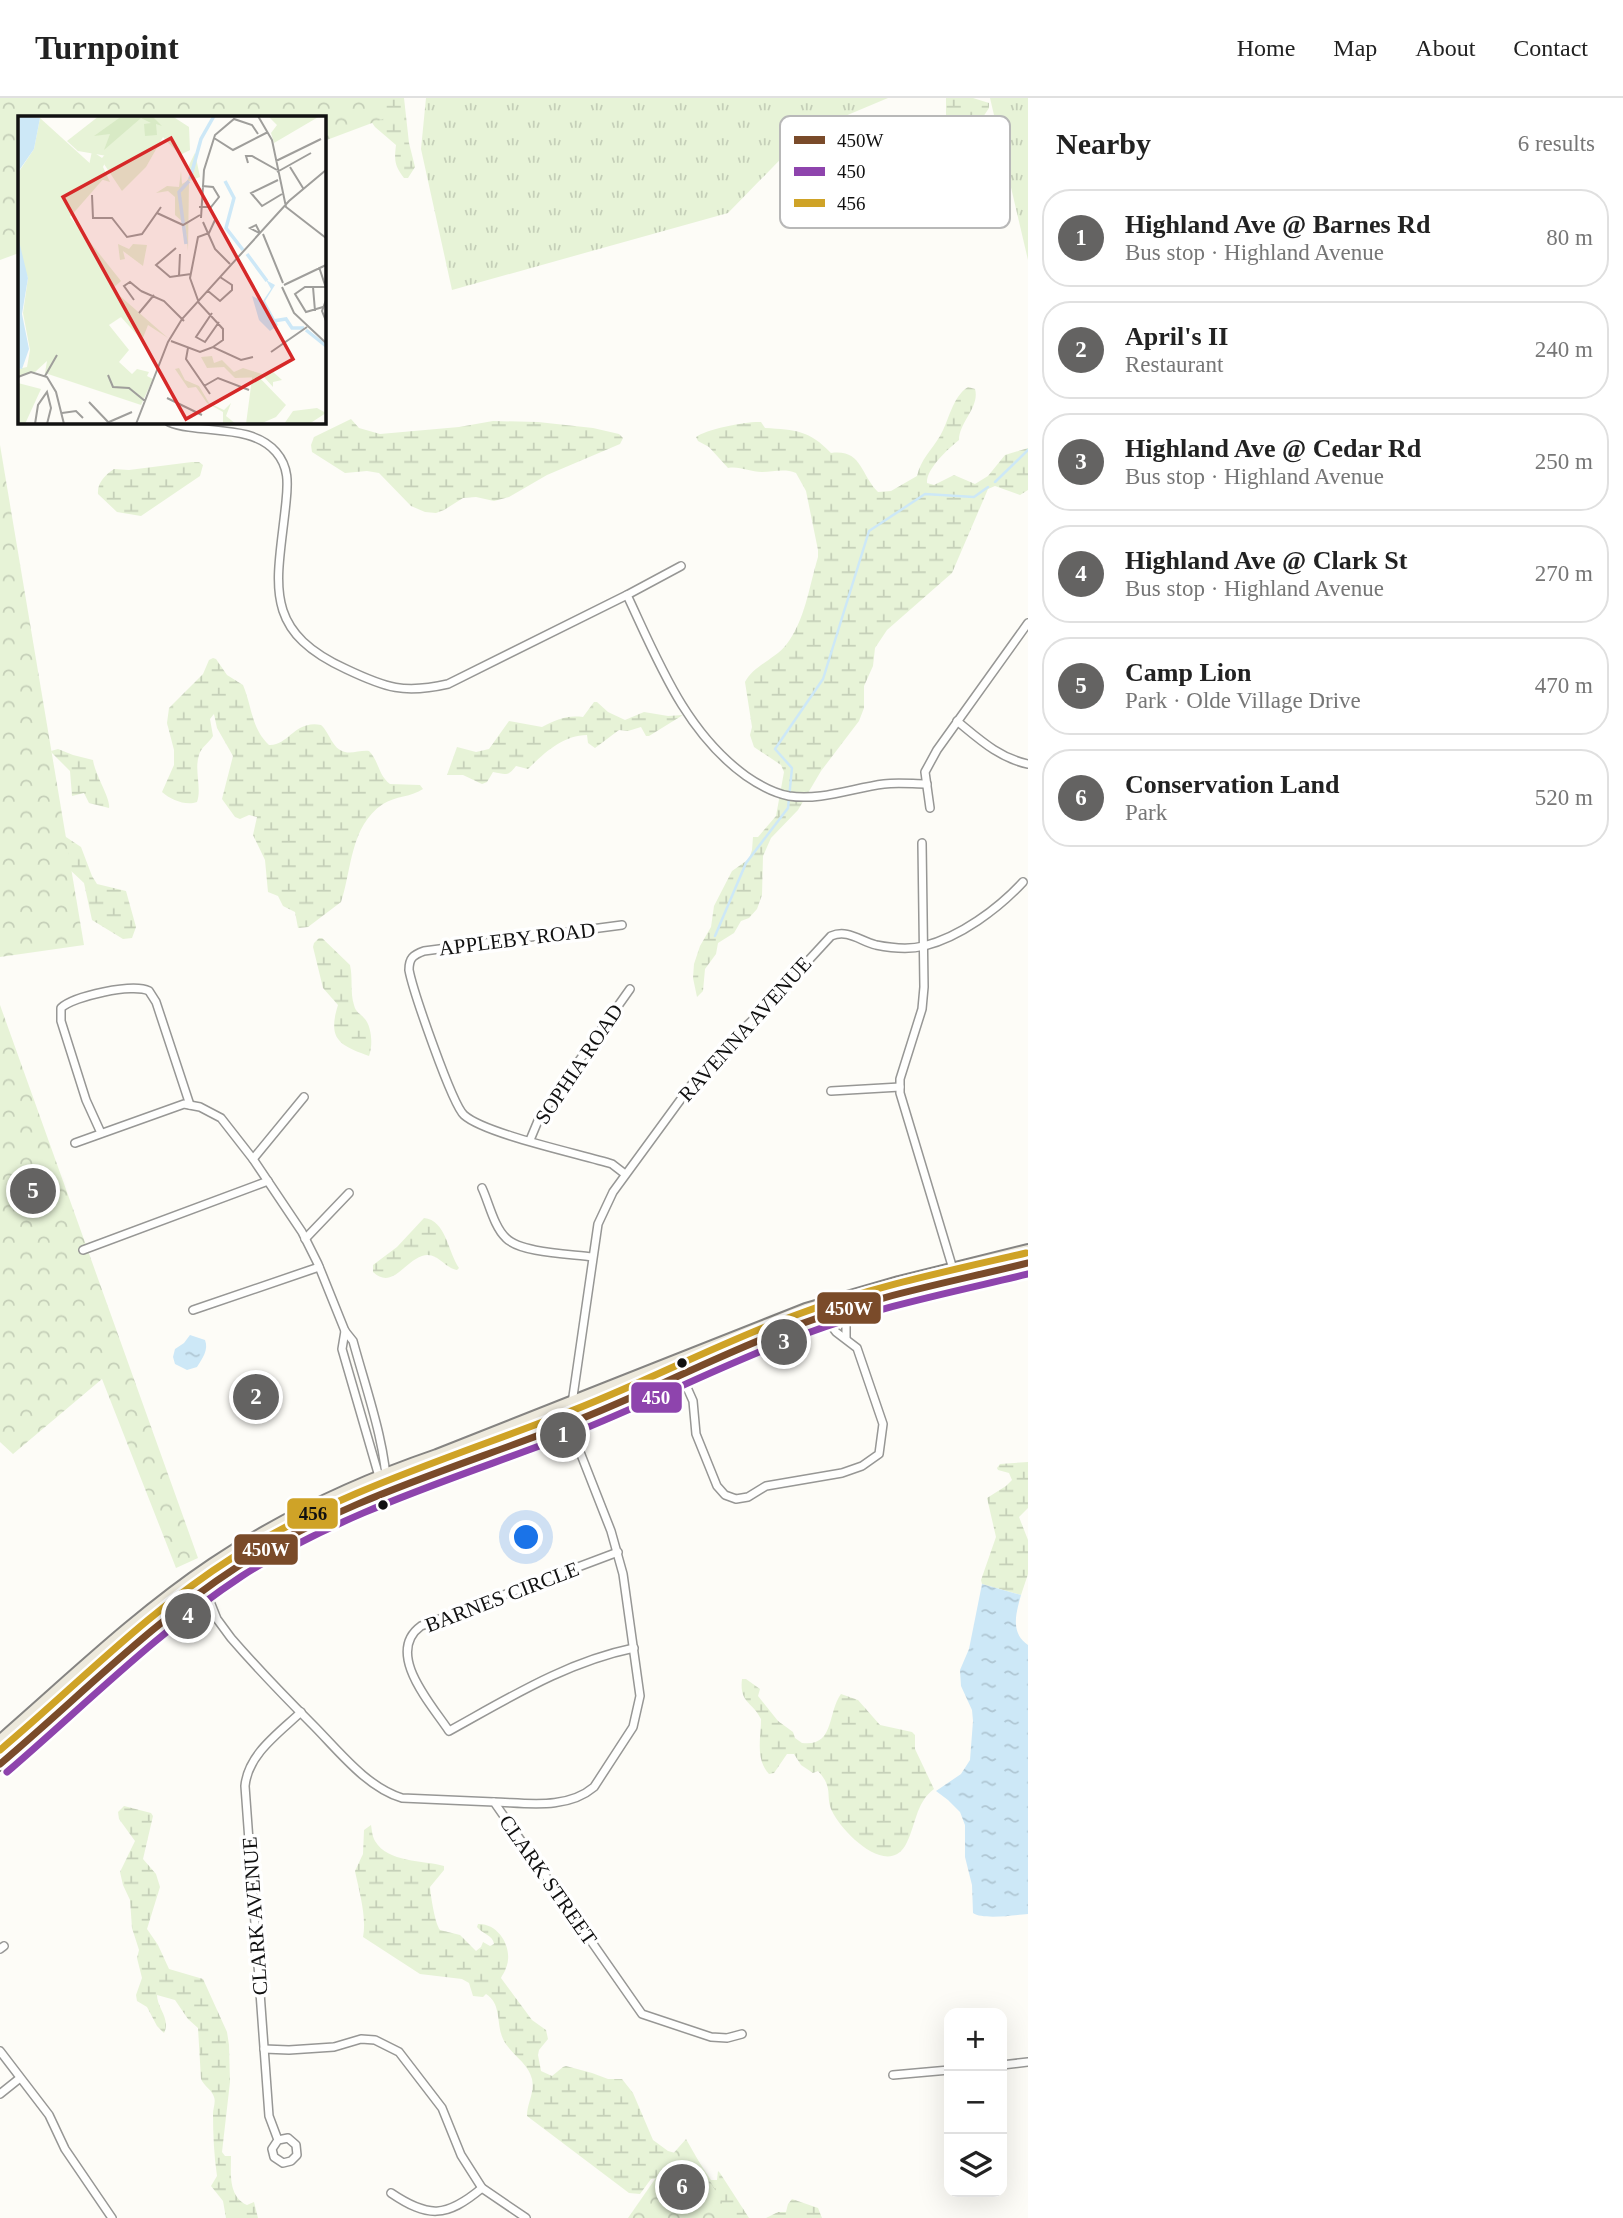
<!DOCTYPE html>
<html lang="en">
<head>
<meta charset="utf-8">
<style>
  body { margin:0; font-family:Georgia,serif; background:#f6f6f6; color:#222 }
  .controls { position:absolute; right:21px; bottom:21px; display:grid; overflow:hidden; border-radius:14px; box-shadow:0 7px 28px #0002 }
  .controls button { width:63px; height:63px; display:grid; place-items:center; padding:0; border:0; border-bottom:2px solid #e0e0e0; background:#fff; color:#222; font:35px sans-serif }
  .you { position:absolute; left:527px; top:1440px; width:24px; height:24px; margin:-18px; border:5px solid #fff; border-radius:50%; background:#1a73e8; box-shadow:0 0 0 10px #1a73e833 }
  .badge { display:grid; place-items:center; width:46px; height:46px; border-radius:50%; background:#646362; color:#fff; font-size:23px; font-weight:700 }
  .pin { position:absolute; translate:-50% -50%; border:4px solid #fff; box-shadow:0 2px 7px #0006 }
  .list { margin:0; padding:0; list-style:none }
  h2 { display:flex; justify-content:space-between; align-items:center; height:91px; margin:0; padding:0 28px; font-size:30px }
  h2 small { font-size:23px; font-weight:400; color:#767676 }
  .list li { display:grid; grid-template-columns:46px 1fr auto; gap:21px; align-items:center; box-sizing:border-box; height:98px; margin:0 14px 14px; padding:0 14px; border:2px solid #e0e0e0; border-radius:28px }
  .list b { display:block; font-size:26px; white-space:nowrap }
  .list p { margin:0; font-size:23px; white-space:nowrap; color:#767676 }
  .list em { font-size:23px; font-style:normal; color:#767676 }
  .icon { flex:none; width:38px; height:38px; fill:none; stroke:currentColor; stroke-width:2; stroke-linecap:round; stroke-linejoin:round }
  .map { position:relative; flex:none; width:1028px; height:2120px; overflow:hidden }
  header { display:flex; align-items:center; gap:42px; box-sizing:border-box; height:98px; padding:0 35px; background:#fff; border-bottom:2px solid #e0e0e0 }
  header strong { font-size:33px }
  nav { display:flex; gap:38px; margin-inline-start:auto; font-size:24px }
  main { display:flex }
  aside { flex:1; background:#fff }
  .map>svg:first-child { display:block }
  .grass { fill:url(#grass-tufts) }
  .wetland { fill:url(#wetland-marsh) }
  .park { fill:url(#park-crowns) }
  .water { fill:url(#water-ripples) }
  .lines { fill:none; stroke-linecap:round; stroke-linejoin:round }
  .stream { stroke:#cde8f7; stroke-width:2.5 }
  .street-casing { stroke:#979795; stroke-width:10 }
  .primary-casing { stroke:#858482; stroke-width:16 }
  .street { stroke:#fffffe; stroke-width:7 }
  .primary { stroke:#ede9dc; stroke-width:12 }
  .bus-1-casing { stroke:#fff; stroke-width:12 }
  .bus-2-casing { stroke:#fff; stroke-width:12 }
  .bus-3-casing { stroke:#fff; stroke-width:12 }
  .bus-1 { stroke:#7a4b2a; stroke-width:7 }
  .bus-2 { stroke:#8e44ad; stroke-width:7 }
  .bus-3 { stroke:#cfa327; stroke-width:7 }
  .bus-dot { fill:#111; stroke:#fff; stroke-width:2.5 }
  .labels { text-anchor:middle; stroke-width:7; stroke-linejoin:round; paint-order:stroke }
  .street-label { font-size:21px; fill:#111; stroke:#fff }
  .inset-river { fill:none; stroke:#cde8f7; stroke-width:3.5 }
  .inset-road { fill:none; stroke:#9f9e9b; stroke-width:2 }
  .view { fill:#d62828; fill-opacity:0.15; stroke:#d62828; stroke-width:3.5 }
  .inset-edge { fill:none; stroke:#111; stroke-width:3.5 }
  .key { fill:#fff; stroke:#b8b8b8; stroke-width:2 }
  .key-label { font-size:19px; fill:#111 }
  .line-badge { stroke:#fff; stroke-width:2.5 }
  .badge-label { font-size:19px; text-anchor:middle; font-weight:bold; fill:#fff }
  .pale-badge-label { font-size:19px; text-anchor:middle; font-weight:bold; fill:#111 }
</style>
</head>
<body>
<header>
<strong>Turnpoint</strong>
<nav><a>Home</a><a>Map</a><a>About</a><a>Contact</a></nav>
</header>
<main>
<div class="map">
<svg width="1028" height="2120" viewBox="0 0 1028 2120">
  <defs>
    <pattern id="grass-tufts" width="24" height="20" patternUnits="userSpaceOnUse" patternTransform="scale(1.75)"><rect width="24" height="20" fill="#e7f3d7"/><path d="M3 7l-1-3M5 7V3M7 7l1-3M15 17l-1-3M17 17v-4M19 17l1-3" fill="none" stroke="#c5cfb8"/></pattern>
    <pattern id="wetland-marsh" width="20" height="14" patternUnits="userSpaceOnUse" patternTransform="scale(1.75)"><rect width="20" height="14" fill="#e7f3d7"/><path d="M1 5h8M5 5V1M11 12h8M15 12V8" fill="none" stroke="#c5cfb8"/></pattern>
    <pattern id="park-crowns" width="20" height="18" patternUnits="userSpaceOnUse" patternTransform="scale(1.75)"><rect width="20" height="18" fill="#e7f3d7"/><path d="M2 6a3 3 0 1 1 6 0M12 15a3 3 0 1 1 6 0" fill="none" stroke="#c5cfb8"/></pattern>
    <pattern id="water-ripples" width="26" height="14" patternUnits="userSpaceOnUse" patternTransform="scale(1.75)"><rect width="26" height="14" fill="#cde8f7"/><path d="M2 4q2-2 4 0t4 0M15 11q2-2 4 0t4 0" fill="none" stroke="#afc6d3"/></pattern>
  </defs>
  <rect width="100%" height="100%" fill="#fdfcf7"/>
  <g class="grass">
    <path d="M426,0H888L807,34L728,115L452,192L421,51Z"/>
    <path d="M990,0H1028V162Z"/>
  </g>
  <g class="wetland">
    <path d="M355,0H404L409,45L415,69L408,80H404C395,68 394,63 396,47L375,29Z"/>
    <path d="M946,0H973L989,5V10L979,25L980,37L972,38L946,25Z"/>
    <path d="M968,289L975,291C980,309 959,324 959,342C948,351 926,371 927,385L934,387L954,377L975,386L988,378L1005,357L1028,350V392L1020,397L995,388L988,391L952,475L887,532L875,550L873,568L864,588V610L859,623L821,673L798,712L771,740L763,758L762,797L757,811L749,820L741,823L734,835L718,845L716,856L705,871L703,893L697,899L693,880L694,866L700,848L711,829L714,808L732,773L749,761L752,752L753,739H758L776,718L784,674L781,667L754,649L750,637L752,629L745,584C753,568 775,561 786,547C805,523 809,489 818,459V452L806,393L796,375C784,370 773,374 762,374C750,374 740,368 728,370L709,349L698,343L696,339C706,331 748,323 761,324L765,330C796,332 809,332 831,355C862,351 860,376 878,394L891,393L917,378C921,361 931,353 940,338C949,323 952,299 968,289Z"/>
    <path d="M351,321L359,330L380,336L459,329L493,323L538,324L593,330L619,336L623,340L620,346L547,377L509,399L494,403L476,399L463,400L444,412L436,415L425,414L411,408L379,375L367,373L345,375L312,354L311,347L314,339Z"/>
    <path d="M192,364H199L203,367L200,378L141,418L117,414L98,396C97,385 105,377 114,371L129,372Z"/>
    <path d="M213,560L216,561L227,577L243,587C252,608 251,630 269,647C289,648 294,622 321,627C330,635 332,651 345,654C352,656 361,652 369,653C379,663 378,677 390,686L420,687L423,691C412,699 395,698 383,706C350,728 352,771 341,804L308,829L298,830L295,814L283,808L278,798L268,794L265,762L253,737L257,719L249,717L240,721L235,719L222,701L233,658L217,630L214,616L210,621L213,638C209,645 201,649 199,657C194,672 202,690 197,704C186,708 171,702 162,694L174,667V652L167,625L169,610L203,576L209,562Z"/>
    <path d="M594,604H597L608,614L625,622L644,614L668,618L683,617L649,638H646L641,629L628,633L619,632L595,650L588,645L587,637C563,637 543,656 528,671L516,668C508,679 505,676 493,674L487,684L482,686L463,677H447L457,649L476,654L489,651L509,623L542,629C556,622 566,617 583,619Z"/>
    <path d="M58,651L73,657L93,662C95,677 111,701 109,710L89,705L84,695L72,698L70,673L52,655L51,653Z"/>
    <path d="M63,737L81,749L92,778L97,786L126,793L136,829L132,840L123,841L92,822L84,785L68,770Z"/>
    <path d="M319,840H322L350,867C353,880 350,895 354,907C356,915 360,915 364,920C372,928 373,948 369,958C340,947 327,942 338,907L323,890L313,849L314,845Z"/>
    <path d="M424,1120C446,1122 448,1154 459,1170L457,1172C444,1170 437,1153 422,1158C404,1164 392,1192 373,1174V1167L397,1149Z"/>
    <path d="M1028,1364V1410L1019,1419L1028,1442V1476L1021,1497L982,1486L981,1482L996,1439L987,1400L1006,1388L1012,1382L1009,1375L998,1372L997,1370L1000,1366Z"/>
    <path d="M742,1581H746L760,1591L758,1598L778,1623L793,1634L795,1640L802,1645C835,1649 827,1615 841,1596L858,1602L880,1627L912,1634L915,1637V1651L934,1691C915,1705 916,1729 905,1748C886,1779 841,1733 832,1713C825,1698 834,1690 818,1673L813,1675L801,1667L794,1656H787L774,1675L769,1676C755,1661 761,1640 761,1621C753,1604 739,1605 742,1581Z"/>
    <path d="M124,1708L151,1715L153,1718L143,1761L156,1776L160,1789L147,1831L158,1847L169,1871L203,1881L227,1934L229,1947L230,1984L222,2054L225,2058H231C231,2076 228,2098 247,2107L254,2104L258,2120H226L223,2103L211,2088L217,2078C214,2058 213,2036 213,2016C213,2010 216,2004 214,1999C212,1992 204,1988 201,1981L198,1930L188,1921L175,1902L157,1897C157,1910 171,1921 164,1935L157,1928L147,1909L137,1903L136,1897L142,1880L137,1860L139,1852L132,1830L130,1802L123,1787L120,1774L135,1743L119,1721L118,1714Z"/>
    <path d="M371,1727C372,1732 372,1738 375,1743C388,1765 423,1762 444,1768V1772L430,1789C431,1800 435,1825 440,1832L460,1837L476,1853L481,1849L483,1844L490,1848L494,1846C493,1837 482,1836 477,1829L478,1826C499,1825 514,1851 506,1870C505,1874 502,1877 501,1880L532,1922L546,1932L548,1941L539,1952L538,1957L541,1973L552,1978L563,1969L566,1968L592,1975L608,1981H622L633,1995L653,2042L668,2053L697,2061L711,2082H717L718,2073L720,2075L749,2120H716L659,2080L651,2081L640,2096L629,2095L527,2018C527,2005 535,1995 532,1981C528,1964 510,1956 503,1941C496,1926 502,1906 486,1896L483,1899L473,1898L469,1885L462,1881L420,1876L363,1839C367,1819 359,1793 355,1773L363,1756L364,1732Z"/>
    <path d="M792,2101L818,2110L822,2120H766L778,2114H786L788,2106Z"/>
  </g>
  <g class="park">
    <path d="M0,0H382L388,19L324,43V19H19V155L0,162Z"/>
    <path d="M0,347L84,847L0,859Z"/>
    <path d="M0,907L198,1460L176,1470L102,1281L13,1356L0,1344Z"/>
    <path d="M686,2041L731,2120H628L671,2058Z"/>
  </g>
  <g class="water">
    <path d="M190,1237L205,1242C209,1252 202,1261 197,1269L187,1272L175,1266L173,1259L175,1251L184,1245Z"/>
    <path d="M982,1486L1021,1497C1016,1515 1010,1535 1028,1547V1816C1015,1817 983,1822 973,1815L972,1787L965,1759V1727L960,1714L948,1702L936,1693L961,1676L970,1662L973,1623L972,1612L961,1588L960,1572L969,1551Z"/>
  </g>
  <g class="lines">
    <g class="stream">
      <path d="M995,384L1028,352"/>
      <path d="M715,838L746,765L788,710L792,670L775,651L823,581L869,433L925,396L974,399L988,389"/>
    </g>
    <defs>
      <g id="street">
        <path d="M169,324C201,337 251,325 276,354C289,369 288,385 286,404C278,484 259,531 346,571C386,590 404,596 448,586L627,497L681,468"/>
        <path d="M627,497C658,563 685,634 746,678C759,687 773,695 789,698C820,703 853,690 884,686C898,684 913,686 927,686"/>
        <path d="M957,623C979,641 999,660 1028,666"/>
        <path d="M930,710L925,674L937,652L1028,525"/>
        <path d="M922,745L924,889L922,911L900,981V995L953,1171"/>
        <path d="M622,827L424,853C413,857 409,860 409,872C413,893 452,1006 464,1017C485,1036 580,1056 612,1066L625,1076"/>
        <path d="M831,993L900,989"/>
        <path d="M101,1035L86,1002L61,923V910C74,898 133,885 149,893L156,904L190,1007"/>
        <path d="M530,1042L540,1018L552,1001L630,891"/>
        <path d="M75,1045L184,1006L200,1009L221,1020L253,1061L302,1134L318,1166L345,1233L353,1243C366,1291 386,1346 387,1394"/>
        <path d="M253,1061L304,999"/>
        <path d="M482,1090C489,1105 494,1129 506,1140C520,1155 572,1156 592,1159"/>
        <path d="M305,1141L349,1095"/>
        <path d="M83,1152L268,1083"/>
        <path d="M846,1211V1240"/>
        <path d="M193,1212L319,1169"/>
        <path d="M345,1233L342,1251L380,1382"/>
        <path d="M681,1276L693,1303L696,1336L717,1388L725,1397L736,1401L748,1399L766,1388L842,1375L862,1368L879,1356L883,1326L857,1250L836,1234L824,1218"/>
        <path d="M618,1454L421,1528C384,1555 432,1607 449,1633C509,1600 566,1564 634,1550"/>
        <path d="M205,1491L217,1521L231,1540C257,1570 284,1598 312,1626C338,1652 366,1689 402,1700L494,1704L642,1916L711,1939L727,1940L742,1936"/>
        <path d="M494,1704C527,1705 567,1712 594,1689L633,1629L640,1598L623,1476L611,1433L569,1326L598,1126L613,1094L692,986L718,955L759,916L831,838C848,831 860,843 876,847C891,850 909,852 924,848C960,839 998,811 1023,784"/>
        <path d="M0,1851L4,1848"/>
        <path d="M264,1951L289,1952L334,1949L361,1941L375,1942L399,1954L442,2010L461,2057L482,2090L526,2120"/>
        <path d="M0,1953L49,2017L65,2051L112,2120"/>
        <path d="M1002,1967L1028,1964"/>
        <path d="M893,1977L949,1972"/>
        <path d="M0,1996L20,1980"/>
        <path d="M278,2042L272,2051L274,2059L283,2065L291,2063L297,2057L296,2047L288,2040L278,2042L269,2018L245,1688C248,1656 279,1635 301,1614"/>
        <path d="M391,2095C428,2120 446,2120 482,2090"/>
      </g>
      <g id="primary">
        <path d="M0,1644C69,1584 137,1518 213,1467C283,1420 358,1385 437,1358L806,1212L899,1185L1028,1153"/>
        <path d="M0,1666C79,1601 151,1525 237,1469C338,1403 456,1370 568,1326C646,1296 719,1256 798,1227C872,1199 951,1184 1028,1165"/>
      </g>
    </defs>
    <use href="#street" class="street-casing"/>
    <use href="#primary" class="primary-casing"/>
    <use href="#street" class="street"/>
    <use href="#primary" class="primary"/>
    <defs>
      <path id="bus-1" d="M0,1666C78,1600 151,1525 237,1469C339,1403 456,1370 568,1326C646,1296 719,1256 798,1227C872,1199 951,1184 1028,1165"/>
      <path id="bus-2" d="M7,1674C84,1608 157,1534 242,1478C343,1413 460,1379 571,1336C650,1305 725,1265 805,1236C877,1209 953,1194 1028,1176"/>
      <path id="bus-3" d="M0,1652C76,1588 147,1514 232,1460C334,1395 450,1360 561,1317C641,1287 716,1246 796,1217C871,1189 948,1173 1026,1155"/>
    </defs>
    <use href="#bus-1" class="bus-1-casing"/>
    <use href="#bus-2" class="bus-2-casing"/>
    <use href="#bus-3" class="bus-3-casing"/>
    <use href="#bus-1" class="bus-1"/>
    <use href="#bus-2" class="bus-2"/>
    <use href="#bus-3" class="bus-3"/>
  </g>
  <g class="bus-dot">
    <circle cx="682" cy="1265" r="6"/>
    <circle cx="383" cy="1407" r="6"/>
  </g>
  <g class="labels">
    <g class="street-label">
      <text transform="translate(517 841) rotate(-7)" y="7">APPLEBY ROAD</text>
      <text transform="translate(745 931) rotate(-48)" y="7">RAVENNA AVENUE</text>
      <text transform="translate(579 966) rotate(-56)" y="7">SOPHIA ROAD</text>
      <text transform="translate(502 1499) rotate(-21)" y="7">BARNES CIRCLE</text>
      <text transform="translate(548 1782) rotate(55)" y="7">CLARK STREET</text>
      <text transform="translate(255 1818) rotate(-94)" y="7">CLARK AVENUE</text>
    </g>
  </g>
  <g transform="translate(18 18)">
    <rect width="308" height="308" fill="#fdfcf7"/>
    <path d="M81,0H154L171,11L172,34L162,39L145,21L128,51L104,75L86,48L89,40L60,35L49,25Z" fill="#e7f3d7"/>
    <path d="M104,0H134L144,10L138,8L139,19L127,20L126,8L133,7L123,2L86,34L92,18L76,20Z" fill="#d8eac5"/>
    <path d="M95,29L85,51L92,66L69,59L74,35L84,42ZM177,37L182,61L171,65L170,135L167,108L157,99V81L150,75L138,77L149,70L161,71L163,55L164,68L169,65L173,57L170,51ZM100,128L111,133L115,128L129,129L125,150L105,135L107,143L102,144ZM194,240L196,247L204,244L216,256L225,252L247,259L253,254L264,264L255,266V271L246,261L217,262L206,251L189,252L183,241ZM161,252L167,264L181,270L191,287L206,294L213,287L208,300L218,308H205V296L189,287L178,271L170,272L157,253ZM299,292L308,297L291,308H266L275,295Z" fill="#e7f3d7"/>
    <path d="M250,0H302L256,27L253,17L259,9ZM22,2L87,61L52,101L103,165L94,173L150,222L130,209L125,222L121,221L103,201L91,209L111,234L101,246L114,258L119,253L131,256L129,260L135,263L123,289L27,257L29,245L17,256L0,260V253L9,251L12,234L5,197L10,162L1,137L0,57L16,33ZM235,255L268,289L258,301L242,308H228ZM0,267L23,273L7,308H0Z" fill="#e7f3d7"/>
    <path d="M2,0L22,2L16,33L0,56ZM0,121L10,162L4,198L11,233L4,253L0,252ZM248,164L257,169L247,185L260,209L252,215L241,204L234,180L245,185L253,173Z" fill="#cde8f7"/>
    <path class="inset-river" d="M172,63L183,23L196,0M207,65L216,82L208,112L225,134M168,128L161,76L171,65M229,138L249,165M255,205L268,203L274,212H286M288,214L308,230"/>
    <path class="inset-road" d="M240,0L254,24L268,91L308,122M196,22L215,34L250,16M258,45L303,23M230,47L228,40H234L259,54M272,51L285,72M259,56L293,37M260,64L233,77L244,90L264,78M74,79L75,102H94L109,121L124,118L143,91M181,91H193L201,81L195,71L184,70M139,97L165,109L182,99M183,102L186,54L197,19L216,3L234,9L240,18M185,106L197,133L212,148M241,117L232,112L238,109L242,117M245,118L265,167M158,132L138,149L152,161L173,158M301,151L308,172M161,160L162,138M266,169L308,149M264,171L276,197L308,227M295,171L297,195M123,175L146,185L166,205M190,175L202,185L214,174V169L202,161M116,184L106,170L112,166L123,175M308,184L304,195L308,205M305,191L288,196L277,178L287,171H308M121,197L136,179M194,197L178,221L187,226L201,206M153,225L182,236L195,231L223,244L235,241M195,231L205,224V213L181,187L172,162L180,121L191,117L197,104M170,232L168,243L192,278M253,236L289,211M90,259L95,271L111,272L127,285M27,260L39,239M0,261L13,256L29,261L38,276L46,308M186,270L200,262L231,274M149,282L184,299M71,286L92,308M44,297L58,295L65,302M91,306L114,296M17,308L20,289L29,276L33,292L29,308M118,308L150,226L164,203L271,85L308,54"/>
    <path class="view" d="M153,22L275,243L168,303L45,81Z"/>
    <rect width="308" height="308" class="inset-edge"/>
  </g>
  <rect x="780" y="18" width="230" height="112" rx="10" class="key"/>
  <rect x="794" y="38" width="31" height="8" fill="#7a4b2a"/>
  <rect x="794" y="69" width="31" height="9" fill="#8e44ad"/>
  <rect x="794" y="101" width="31" height="8" fill="#cfa327"/>
  <g class="key-label">
    <text x="837" y="49">450W</text>
    <text x="837" y="80">450</text>
    <text x="837" y="112">456</text>
  </g>
  <g class="line-badge">
    <rect x="816" y="1193" width="66" height="34" rx="7" fill="#7a4b2a"/>
    <rect x="630" y="1283" width="53" height="33" rx="7" fill="#8e44ad"/>
    <rect x="286" y="1399" width="53" height="33" rx="7" fill="#cfa327"/>
    <rect x="233" y="1435" width="66" height="33" rx="7" fill="#7a4b2a"/>
  </g>
  <g class="badge-label">
    <text x="849" y="1217">450W</text>
    <text x="656" y="1306">450</text>
    <text x="266" y="1458">450W</text>
  </g>
  <g class="pale-badge-label">
    <text x="313" y="1422">456</text>
  </g>
</svg>
<div class="controls">
<button>+</button>
<button>−</button>
<button><svg class="icon" aria-label="layers" viewBox="0 0 24 24"><path d="M12 4l9 5-9 5-9-5zM3 14l9 5 9-5"/></svg></button>
</div>
<div class="you"></div>
<div class="pin badge" style="left:563px;top:1337px">1</div>
<div class="pin badge" style="left:256px;top:1299px">2</div>
<div class="pin badge" style="left:784px;top:1244px">3</div>
<div class="pin badge" style="left:188px;top:1518px">4</div>
<div class="pin badge" style="left:33px;top:1093px">5</div>
<div class="pin badge" style="left:682px;top:2089px">6</div>
</div>
<aside>
<h2>Nearby<small>6 results</small></h2>
<ul class="list">
<li><span class="badge">1</span><div><b>Highland Ave @ Barnes Rd</b><p>Bus stop · Highland Avenue</p></div><em>80 m</em></li>
<li><span class="badge">2</span><div><b>April's II</b><p>Restaurant</p></div><em>240 m</em></li>
<li><span class="badge">3</span><div><b>Highland Ave @ Cedar Rd</b><p>Bus stop · Highland Avenue</p></div><em>250 m</em></li>
<li><span class="badge">4</span><div><b>Highland Ave @ Clark St</b><p>Bus stop · Highland Avenue</p></div><em>270 m</em></li>
<li><span class="badge">5</span><div><b>Camp Lion</b><p>Park · Olde Village Drive</p></div><em>470 m</em></li>
<li><span class="badge">6</span><div><b>Conservation Land</b><p>Park</p></div><em>520 m</em></li>
</ul>
</aside>
</main>
</body>
</html>
